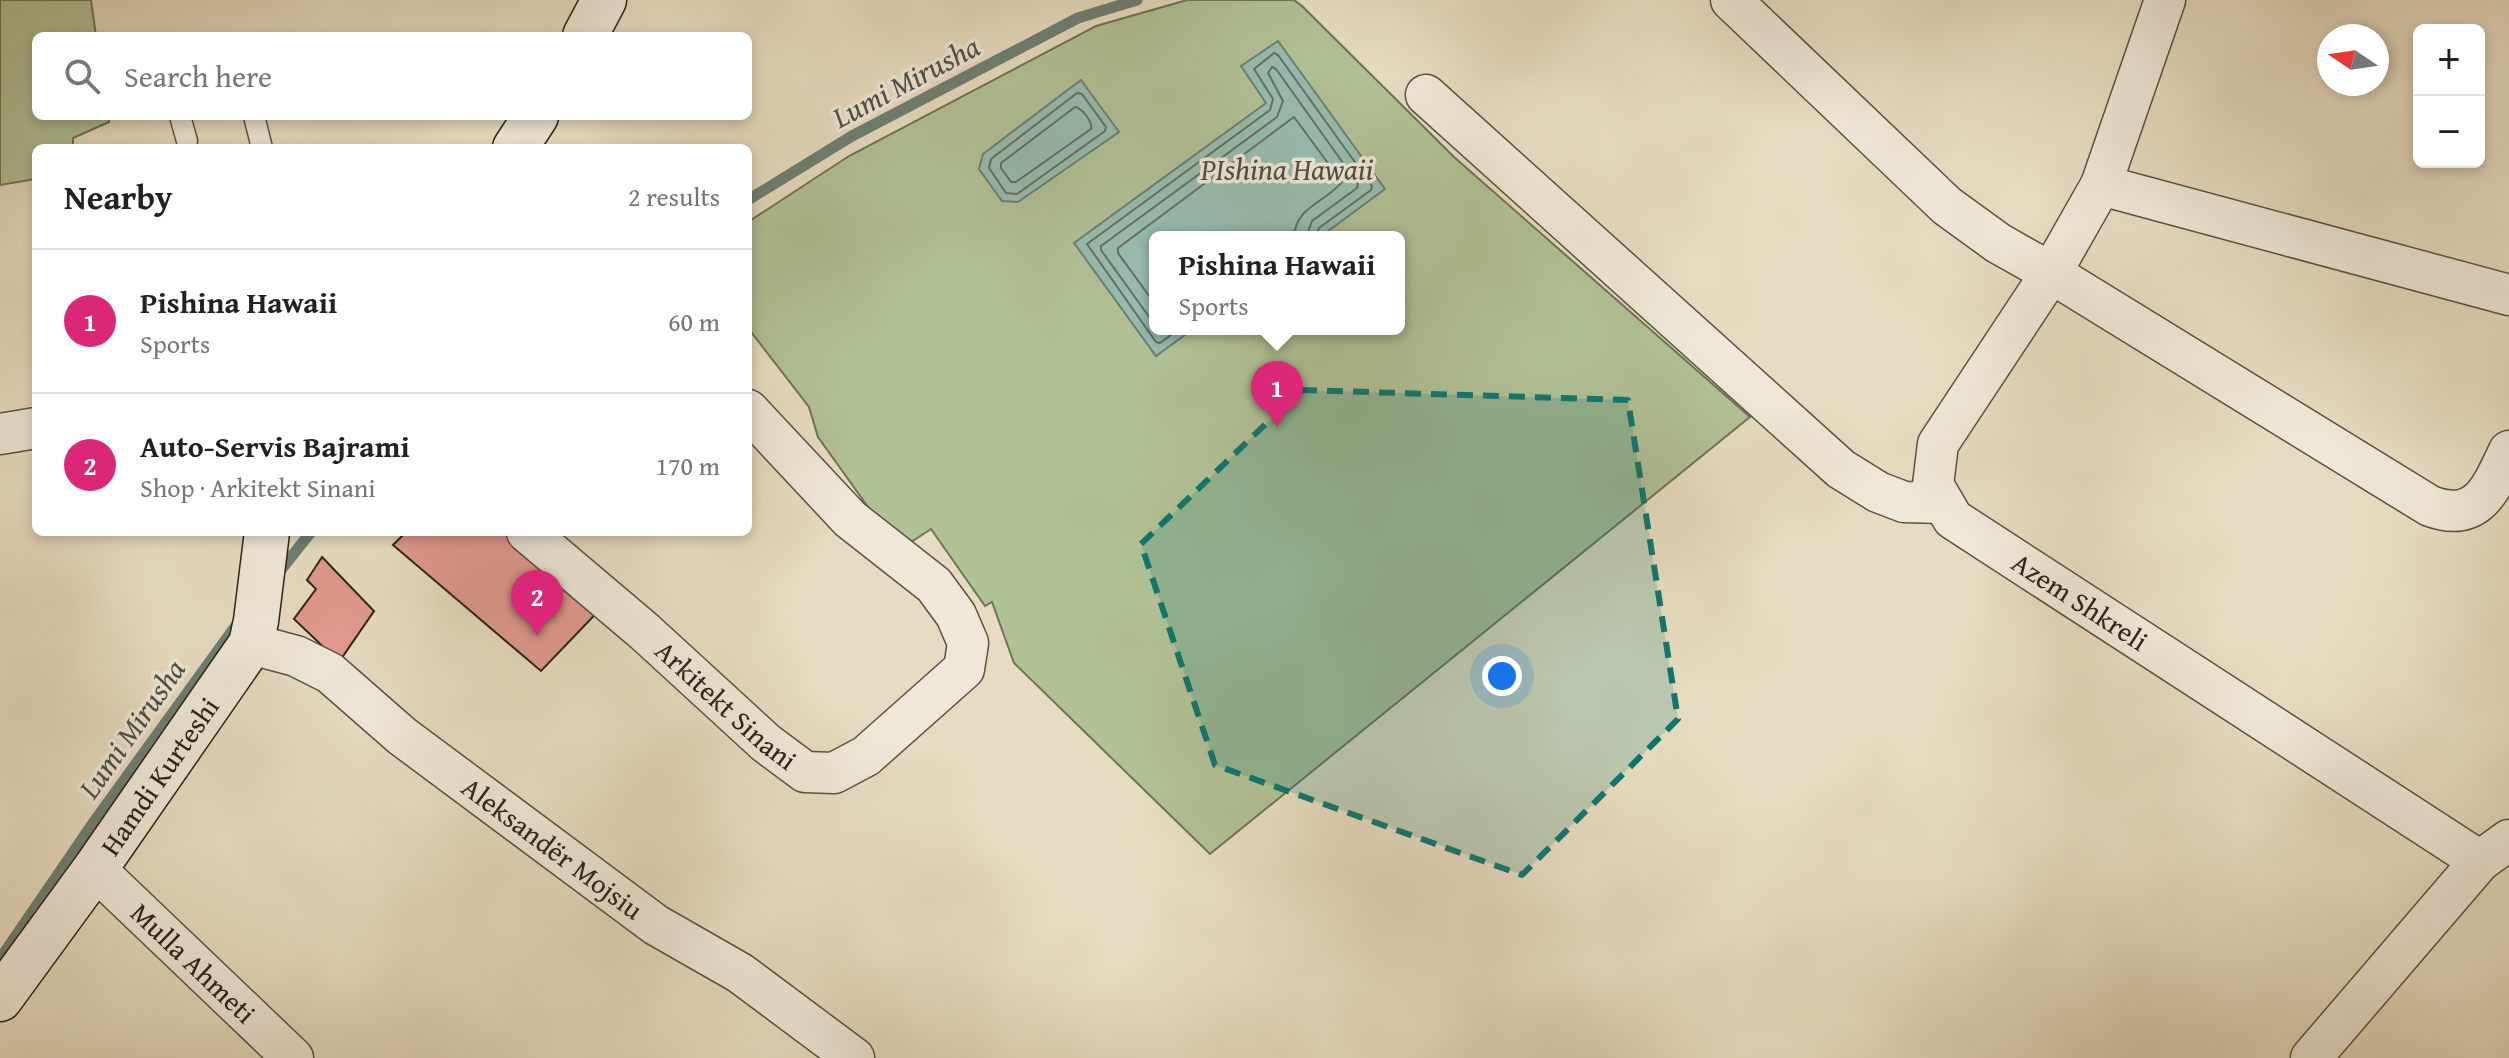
<!DOCTYPE html>
<html lang="en">
<head>
<meta charset="utf-8">
<style>
  body { margin:0; font-family:"Gentium Book Plus",serif; background:#f6f6f6; color:#222 }
  .controls { position:absolute; right:24px; top:24px; display:grid; overflow:hidden; border-radius:12px; box-shadow:0 4px 12px #0003 }
  .controls button { width:72px; height:72px; display:grid; place-items:center; padding:0; border:0; border-bottom:2px solid #e0e0e0; background:#fff; color:#222; font:40px sans-serif }
  .compass { position:absolute; left:2317px; top:24px; width:72px; height:72px; border-radius:50%; background:#fff; box-shadow:0 4px 12px #0003; rotate:283deg }
  .you { position:absolute; left:1502px; top:676px; width:28px; height:28px; margin:-20px; border:6px solid #fff; border-radius:50%; background:#1a73e8; box-shadow:0 0 0 12px #1a73e833 }
  .badge { display:grid; place-items:center; width:52px; height:52px; border-radius:50%; background:#db2777; color:#fff; font-size:26px; font-weight:700 }
  .pin { position:absolute; translate:-50% -66px; filter:drop-shadow(0 2px 4px #0008) }
  .pin::after { content:''; position:absolute; top:42px; width:28px; height:24px; background:inherit; clip-path:polygon(0 0,100% 0,50% 100%) }
  .popup { position:absolute; left:1149px; top:231px; width:256px; height:104px; box-sizing:border-box; display:grid; place-content:center; border-radius:12px; background:#fff; filter:drop-shadow(0 2px 6px #0005); font-size:26px; white-space:nowrap; color:#767676 }
  .popup b { font-size:30px; color:#222 }
  .popup::after { content:''; position:absolute; left:50%; top:100%; margin-left:-16px; border:16px solid transparent; border-top-color:#fff }
  .list { margin:0; padding:0; list-style:none }
  h2 { display:flex; justify-content:space-between; align-items:center; height:104px; margin:0; padding:0 32px; font-size:34px }
  h2 small { font-size:26px; font-weight:400; color:#767676 }
  .list li { display:grid; grid-template-columns:52px 1fr auto; gap:24px; align-items:center; box-sizing:border-box; height:144px; padding:0 32px; border-top:2px solid #e0e0e0 }
  .list b { display:block; font-size:30px; white-space:nowrap }
  .list p { margin:0; font-size:26px; white-space:nowrap; color:#767676 }
  .list em { font-size:26px; font-style:normal; color:#767676 }
  .icon { flex:none; width:44px; height:44px; fill:none; stroke:currentColor; stroke-width:2; stroke-linecap:round; stroke-linejoin:round }
  .map { position:relative; flex:none; width:2509px; height:1058px; overflow:hidden }
  .search { position:absolute; background:#fff; box-shadow:0 4px 12px #0003; left:32px; top:32px; width:720px; height:88px; display:flex; align-items:center; gap:20px; box-sizing:border-box; padding:0 28px; border-radius:12px; color:#767676; font-size:30px }
  .panel { position:absolute; background:#fff; box-shadow:0 4px 12px #0003; left:32px; top:144px; width:720px; height:392px; border-radius:12px }
  .map>svg:first-child { display:block }
  .green { fill:#b1c196; stroke:#6e7258; stroke-width:2; fill-rule:evenodd }
  .water { fill:#97bcaf; stroke:#6c7f73; stroke-width:2 }
  .lines { fill:none; stroke-linecap:round; stroke-linejoin:round }
  .shore { stroke:#617064; stroke-width:2 }
  .stream { stroke:#6c7f73; stroke-width:11 }
  .building { fill:#e19a90; stroke:#2b2319; stroke-width:2 }
  .service-casing { stroke:#5a5143; stroke-width:23 }
  .minor-casing { stroke:#5a5143; stroke-width:43 }
  .secondary-casing { stroke:#2b2319; stroke-width:47 }
  .service { stroke:#efe8d7; stroke-width:20 }
  .minor { stroke:#efe8d7; stroke-width:40 }
  .secondary { stroke:#efe8d7; stroke-width:44 }
  .marked { fill:#0f766e; fill-opacity:0.2; stroke:#0f766e; stroke-width:6; stroke-dasharray:16 10; stroke-linejoin:round }
  .labels { text-anchor:middle; stroke-width:7; stroke-linejoin:round; paint-order:stroke }
  .street-label { font-size:28px; fill:#2b2319; stroke:#efe8d7 }
  .water-label { font-size:30px; font-style:italic; fill:#4b5146; stroke:#efe8d7 }
</style>
</head>
<body>
<div class="map">
<svg width="2509" height="1058" viewBox="0 0 2509 1058">
  <rect width="100%" height="100%" fill="#e7dcc1"/>
  <filter id="stains"><feTurbulence type="fractalNoise" baseFrequency=".0025" numOctaves="4"/><feColorMatrix values="0 0 0 0 .2 0 0 0 0 .09 0 0 0 0 .02 0 0 0 .5 -.17"/></filter>
  <radialGradient id="worn" r=".72"><stop offset=".6" stop-color="#630" stop-opacity="0"/><stop offset="1" stop-color="#630" stop-opacity=".3"/></radialGradient>
  <g class="green">
    <path d="M0,0H91L96,36H36V116H109V122L73,138V148H36V179L0,185Z"/>
    <path d="M1187,0H1294L1302,6L1454,157L1750,417L1210,854L1014,663L992,602L985,606L931,529L905,546L886,532L818,437L809,407L748,328V222L849,156L1096,26ZM1155,237H1399V329H1155Z"/>
  </g>
  <g class="water">
    <path d="M1278,41L1385,189L1320,237H1155V329H1193L1156,356L1074,243L1266,103L1241,66Z"/>
    <path d="M1081,80L1119,132L1018,202L1002,201L979,169L983,154Z"/>
  </g>
  <g class="lines">
    <g class="shore">
      <path d="M1077,93L1082,94L1106,127L1105,131L1017,194L1006,193L989,168L991,159Z"/>
      <path d="M1075,107C1082,108 1093,122 1091,129L1016,182H1011L1001,168V163Z"/>
      <path d="M1155,304L1118,253V248L1294,117L1342,182C1326,202 1295,207 1294,237"/>
      <path d="M1155,325L1101,250V246L1277,117L1283,101L1268,73L1272,67L1276,69L1358,184L1357,188L1312,221L1306,237"/>
      <path d="M1179,329L1160,343L1156,342L1087,244L1270,110L1273,99L1254,69L1274,53L1278,55L1372,186L1371,190L1319,228L1316,237"/>
    </g>
    <g class="stream">
      <path d="M748,200L852,136L1078,18L1137,0"/>
      <path d="M276,576L311,532"/>
      <path d="M0,959L93,823L240,620"/>
    </g>
  </g>
  <g class="building">
    <path d="M406,532H520L608,601L541,671L393,545Z"/>
    <path d="M322,557L374,611L339,662L294,619L316,589L307,580Z"/>
  </g>
  <g class="lines">
    <defs>
      <g id="service">
        <path d="M180,116L187,141"/>
        <path d="M254,116L262,148"/>
      </g>
      <g id="minor">
        <path d="M1731,0L1947,206L1998,243L2051,273L2430,506C2479,524 2491,488 2509,451"/>
        <path id="s1" d="M2165,0L2101,185L2051,273L1938,444L1933,485L1953,519L2480,861L2311,1058"/>
        <path d="M1426,95L1841,469L1878,492L1904,502L1943,503"/>
        <path d="M2101,185L2509,295"/>
        <path d="M0,434L36,428"/>
        <path id="s2" d="M527,532L645,632L766,743L805,772L834,773L866,756L964,669L968,643L956,615L934,585L850,519L748,410"/>
        <path id="s3" d="M251,644L296,656L330,673L402,736L656,925L740,973L854,1058"/>
        <path d="M2480,861L2509,840"/>
        <path id="s4" d="M95,869L293,1058"/>
      </g>
      <g id="secondary">
        <path d="M585,36L604,0"/>
        <path d="M515,148L536,116"/>
        <path id="s5" d="M0,999L95,869L251,644L256,621L267,532"/>
      </g>
    </defs>
    <use href="#service" class="service-casing"/>
    <use href="#minor" class="minor-casing"/>
    <use href="#secondary" class="secondary-casing"/>
    <use href="#service" class="service"/>
    <use href="#minor" class="minor"/>
    <use href="#secondary" class="secondary"/>
  </g>
  <path class="marked" d="M1301,390L1628,400L1678,719L1522,875L1215,765L1141,544Z"/>
  <g class="labels">
    <g class="street-label">
      <text dy="10" stroke="none"><textPath href="#s1" startOffset="734">Azem Shkreli</textPath></text>
      <text dy="10" stroke="none"><textPath href="#s2" startOffset="264">Arkitekt Sinani</textPath></text>
      <text dy="10" stroke="none"><textPath href="#s5" startOffset="274">Hamdi Kurteshi</textPath></text>
      <text dy="10" stroke="none"><textPath href="#s3" startOffset="368">Aleksandër Mojsiu</textPath></text>
      <text dy="10" stroke="none"><textPath href="#s4" startOffset="136">Mulla Ahmeti</textPath></text>
    </g>
    <g class="water-label">
      <text transform="translate(906 82) rotate(-28)" y="10">Lumi Mirusha</text>
      <text x="1287" y="180">PIshina Hawaii</text>
      <text transform="translate(132 729) rotate(-55)" y="10">Lumi Mirusha</text>
    </g>
  </g>
  <rect width="100%" height="100%" filter="url(#stains)"/>
  <rect width="100%" height="100%" fill="url(#worn)"/>
</svg>
<div class="controls">
<button>+</button>
<button>−</button>
</div>
<svg class="compass" viewBox="-18 -18 36 36"><path d="M0-13l5 13h-10z" fill="#e53935"/><path d="M0 13l5-13h-10z" fill="#767676"/></svg>
<div class="you"></div>
<div class="pin badge" style="left:1277px;top:427px">1</div>
<div class="popup"><b>Pishina Hawaii</b>Sports</div>
<div class="pin badge" style="left:537px;top:636px">2</div>
<div class="search"><svg class="icon" aria-label="search" viewBox="0 0 24 24"><circle cx="10" cy="10" r="6"/><path d="M15 15l6 6"/></svg>Search here</div>
<section class="panel">
<h2>Nearby<small>2 results</small></h2>
<ul class="list">
<li><span class="badge">1</span><div><b>Pishina Hawaii</b><p>Sports</p></div><em>60 m</em></li>
<li><span class="badge">2</span><div><b>Auto-Servis Bajrami</b><p>Shop · Arkitekt Sinani</p></div><em>170 m</em></li>
</ul>
</section>
</div>
</body>
</html>
